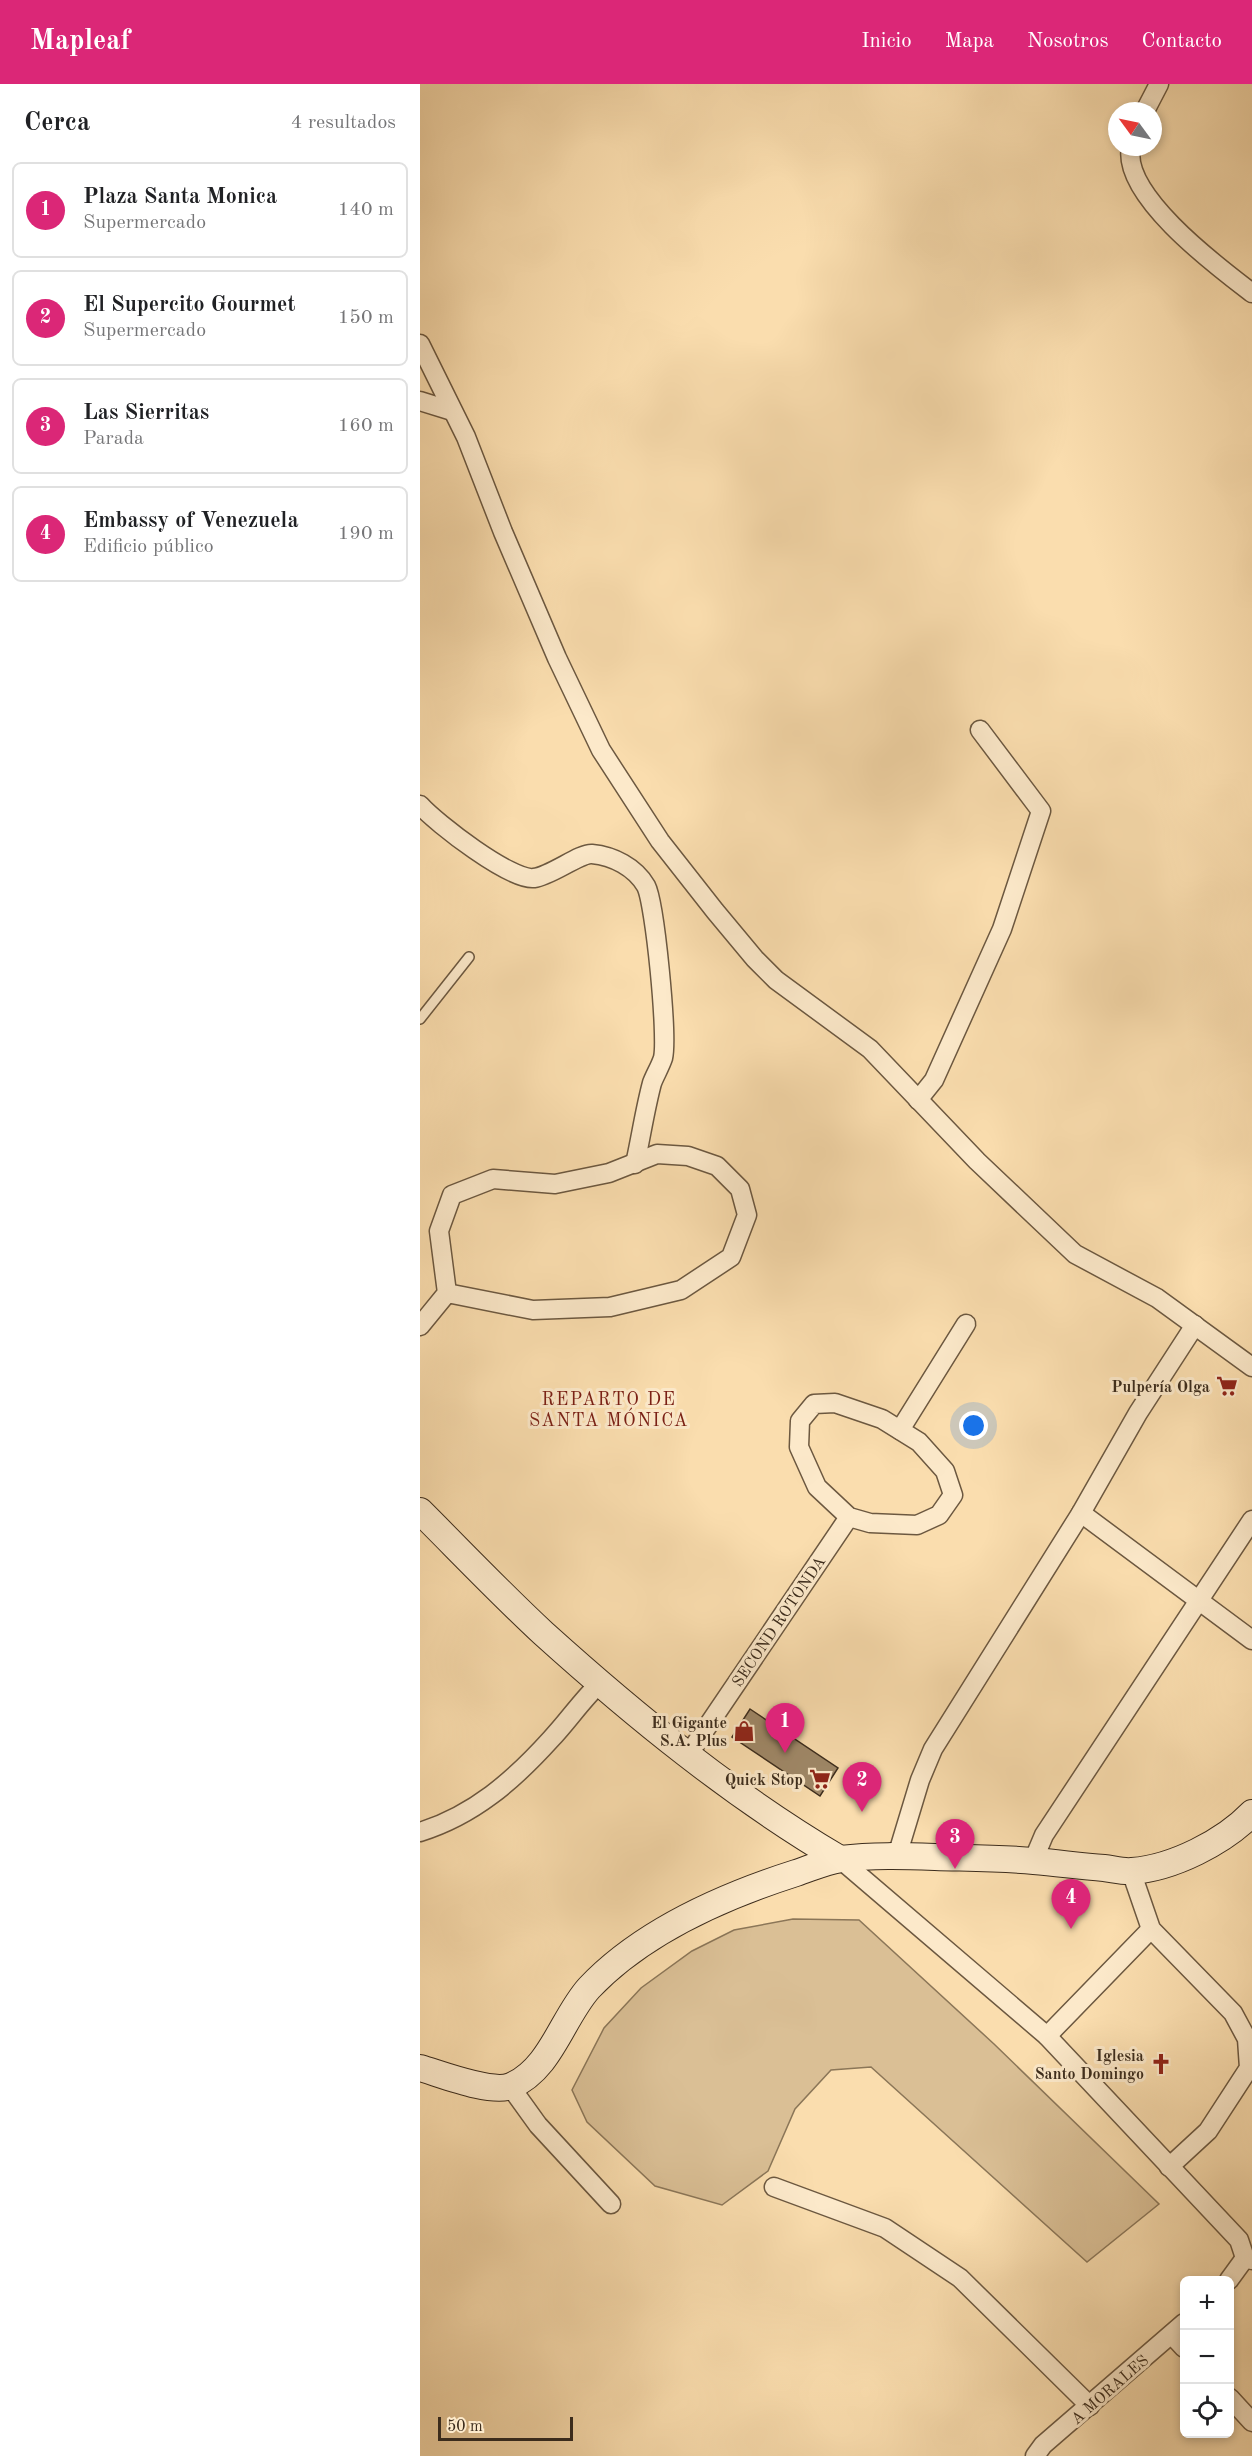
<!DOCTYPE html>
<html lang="es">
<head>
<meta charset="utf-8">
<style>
  body { margin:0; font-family:"Old Standard TT",serif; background:#f6f6f6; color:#202124 }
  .controls { position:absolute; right:18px; bottom:18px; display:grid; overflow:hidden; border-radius:9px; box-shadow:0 3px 9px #0003 }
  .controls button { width:54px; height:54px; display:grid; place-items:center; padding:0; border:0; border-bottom:2px solid #e0e0e0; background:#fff; color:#202124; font:30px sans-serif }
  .compass { position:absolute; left:688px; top:18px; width:54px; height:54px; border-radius:50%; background:#fff; box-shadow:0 3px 9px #0003; rotate:303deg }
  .scale { position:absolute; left:18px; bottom:15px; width:135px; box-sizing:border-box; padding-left:6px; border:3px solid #3c2c1c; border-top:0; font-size:16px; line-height:21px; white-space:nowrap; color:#3c2c1c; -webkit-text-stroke:4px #fce9ca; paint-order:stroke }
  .you { position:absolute; left:554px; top:1342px; width:21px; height:21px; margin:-15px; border:4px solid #fff; border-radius:50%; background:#1a73e8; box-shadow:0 0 0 9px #1a73e833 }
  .badge { display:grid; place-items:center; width:39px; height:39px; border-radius:50%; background:#db2777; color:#fff; font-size:20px; font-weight:700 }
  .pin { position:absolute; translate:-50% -50px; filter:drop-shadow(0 2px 3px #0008) }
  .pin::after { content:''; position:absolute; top:32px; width:21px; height:18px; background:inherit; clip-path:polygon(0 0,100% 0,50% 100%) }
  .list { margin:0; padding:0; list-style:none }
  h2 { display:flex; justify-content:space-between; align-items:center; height:78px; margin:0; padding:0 24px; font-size:26px }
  h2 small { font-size:20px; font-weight:400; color:#757577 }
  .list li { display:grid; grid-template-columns:39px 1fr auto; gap:18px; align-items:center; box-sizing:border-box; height:96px; margin:0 12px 12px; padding:0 12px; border:2px solid #e0e0e0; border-radius:9px }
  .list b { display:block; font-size:22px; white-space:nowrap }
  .list p { margin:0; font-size:20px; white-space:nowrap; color:#757577 }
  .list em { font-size:20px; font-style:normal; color:#757577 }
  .icon { flex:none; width:33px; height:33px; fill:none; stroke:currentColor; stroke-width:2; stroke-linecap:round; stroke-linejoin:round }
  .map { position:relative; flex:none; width:832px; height:2372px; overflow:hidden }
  header { display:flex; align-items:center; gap:36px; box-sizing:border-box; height:84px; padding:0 30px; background:#db2777; color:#fff }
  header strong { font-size:28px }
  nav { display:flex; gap:33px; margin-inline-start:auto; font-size:21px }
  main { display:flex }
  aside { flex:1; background:#fff }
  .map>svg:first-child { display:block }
  .green { fill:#dabf95; stroke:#8b7658; stroke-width:1.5 }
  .building { fill:#9f8868; stroke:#3c2c1c; stroke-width:1.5 }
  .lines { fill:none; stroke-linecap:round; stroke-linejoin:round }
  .lane-casing { stroke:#6c5840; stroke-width:12 }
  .street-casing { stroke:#6c5840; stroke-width:21 }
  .secondary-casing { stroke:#3c2c1c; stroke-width:28 }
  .lane { stroke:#fce9ca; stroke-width:9 }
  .street { stroke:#fce9ca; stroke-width:18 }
  .secondary { stroke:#fce9ca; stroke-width:26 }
  .labels { text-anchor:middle; stroke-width:6; stroke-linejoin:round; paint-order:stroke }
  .poi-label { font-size:16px; font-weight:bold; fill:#3c2c1c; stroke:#fce9ca; text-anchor:end }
  .street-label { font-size:16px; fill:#3c2c1c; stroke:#fce9ca }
  .neighbourhood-label { font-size:18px; letter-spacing:1.5px; fill:#7a1f14; stroke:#fce9ca }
</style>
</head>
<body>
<header>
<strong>Mapleaf</strong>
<nav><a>Inicio</a><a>Mapa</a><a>Nosotros</a><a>Contacto</a></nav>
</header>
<main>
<aside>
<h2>Cerca<small>4 resultados</small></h2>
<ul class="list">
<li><span class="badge">1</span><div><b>Plaza Santa Monica</b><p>Supermercado</p></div><em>140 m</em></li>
<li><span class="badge">2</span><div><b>El Supercito Gourmet</b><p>Supermercado</p></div><em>150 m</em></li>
<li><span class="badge">3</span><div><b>Las Sierritas</b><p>Parada</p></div><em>160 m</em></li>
<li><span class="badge">4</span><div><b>Embassy of Venezuela</b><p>Edificio público</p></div><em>190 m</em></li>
</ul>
</aside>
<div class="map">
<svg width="832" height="2372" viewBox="0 0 832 2372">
  <rect width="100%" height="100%" fill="#faddae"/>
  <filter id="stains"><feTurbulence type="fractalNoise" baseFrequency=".00333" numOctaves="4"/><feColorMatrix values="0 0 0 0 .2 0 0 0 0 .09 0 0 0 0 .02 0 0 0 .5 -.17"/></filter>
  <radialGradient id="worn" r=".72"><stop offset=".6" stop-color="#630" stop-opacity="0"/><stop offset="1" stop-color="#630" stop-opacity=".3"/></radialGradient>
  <path class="green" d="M373,1835L439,1836L574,1960L739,2120L667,2178L451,1983L411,1986L375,2025L348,2087L302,2121L235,2102L167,2038L152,2006L184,1944L221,1904L272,1867L314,1846Z"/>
  <path class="building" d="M330,1625L418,1684L400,1712L312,1653Z"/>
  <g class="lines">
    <defs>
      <path id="lane" d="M0,935L49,873"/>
      <g id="street">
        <path d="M725,27L739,0"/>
        <path d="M711,63C701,111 798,183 832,209"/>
        <path d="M0,260L46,353L83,448L137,574L181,666L240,757L295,827L335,875L356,896L450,965L557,1077L655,1170L737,1214L832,1283"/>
        <path d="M0,317L32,327"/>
        <path d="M0,721C16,739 91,797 114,794C131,792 160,769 172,770C193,772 215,783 226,802C235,819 248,953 243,974C240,983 235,991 232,999C225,1025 221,1053 215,1080"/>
        <path d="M498,1016L514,996L582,845L621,727L560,646"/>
        <path d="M0,1242L27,1209L19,1147L32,1111L73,1095L135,1100L189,1089L237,1070L268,1072L297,1082L320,1105L327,1131L311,1173L261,1206L190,1223L113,1226L27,1209"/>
        <path d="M415,1319L462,1335L499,1358L525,1387L533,1411L519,1431L497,1441L450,1439L429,1433L397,1403L379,1363L380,1337L394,1320Z"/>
        <path d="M480,1346L546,1240"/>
        <path d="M661,1429L832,1556"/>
        <path d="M268,1671L429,1433"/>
        <path d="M0,1748C54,1731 93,1697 131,1655C148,1637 162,1616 180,1599"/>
        <path d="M477,1772L500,1696L513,1665L661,1429L718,1329L775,1241"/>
        <path d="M420,1775L627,1952L819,2156L825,2174L832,2176"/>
        <path d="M613,1777L624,1751L832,1436"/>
        <path d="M711,1787L731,1845L813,1929L827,1955L829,1984L788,2047L749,2083"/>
        <path d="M627,1952L731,1845"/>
        <path d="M90,2002L118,2041L191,2120"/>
        <path d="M354,2103L465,2144L540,2194L670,2322"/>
        <path d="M809,2196L825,2174"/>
        <path d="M752,2251L764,2264"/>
        <path d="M810,2314L832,2338"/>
        <path d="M615,2372L623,2361L764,2239"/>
      </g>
      <g id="secondary">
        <path d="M0,1427C41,1468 81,1510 123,1549C215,1632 313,1712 420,1775"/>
        <path d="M0,1984C21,1990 71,2010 91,2002C131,1985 142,1934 169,1904C222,1848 304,1812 376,1789C391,1784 406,1777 421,1775C452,1771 484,1772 515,1773C548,1774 581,1774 614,1777C637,1779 660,1782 684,1784C693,1785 703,1788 712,1787C753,1784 804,1758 832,1729"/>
      </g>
    </defs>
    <use href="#lane" class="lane-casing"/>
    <use href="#street" class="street-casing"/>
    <use href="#secondary" class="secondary-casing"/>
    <use href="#lane" class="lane"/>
    <use href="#street" class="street"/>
    <use href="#secondary" class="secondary"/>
  </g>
  <defs>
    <symbol id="supermarket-bare" viewBox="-9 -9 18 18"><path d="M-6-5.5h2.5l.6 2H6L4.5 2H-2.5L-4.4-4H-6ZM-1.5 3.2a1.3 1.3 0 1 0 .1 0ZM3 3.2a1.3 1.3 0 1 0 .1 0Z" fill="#8f2418" stroke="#fce9ca" stroke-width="2.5" paint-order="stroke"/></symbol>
    <symbol id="shop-bare" viewBox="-9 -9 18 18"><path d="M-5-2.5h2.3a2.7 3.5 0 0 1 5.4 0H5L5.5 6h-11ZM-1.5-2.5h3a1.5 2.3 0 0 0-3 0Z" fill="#8f2418" stroke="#fce9ca" stroke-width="2.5" paint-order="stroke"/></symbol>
    <symbol id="church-bare" viewBox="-9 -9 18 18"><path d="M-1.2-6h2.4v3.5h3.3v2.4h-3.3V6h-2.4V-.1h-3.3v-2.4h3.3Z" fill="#8f2418" stroke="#fce9ca" stroke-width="2.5" paint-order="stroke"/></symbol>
  </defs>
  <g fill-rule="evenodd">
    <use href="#supermarket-bare" x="792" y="1287" width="30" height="30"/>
    <use href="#shop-bare" x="309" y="1632" width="30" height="30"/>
    <use href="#supermarket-bare" x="385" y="1680" width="30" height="30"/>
    <use href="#church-bare" x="726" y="1965" width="30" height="30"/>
  </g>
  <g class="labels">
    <g class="poi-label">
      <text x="790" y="1308">Pulpería Olga</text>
      <text x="307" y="1644">El Gigante<tspan x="307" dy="18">S.A. Plus</tspan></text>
      <text x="383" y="1701">Quick Stop</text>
      <text x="724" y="1977">Iglesia<tspan x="724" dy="18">Santo Domingo</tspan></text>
    </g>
    <g class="street-label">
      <text transform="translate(358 1537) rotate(-56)" y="6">SECOND ROTONDA</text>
      <text transform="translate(689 2305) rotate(-41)" y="6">A MORALES</text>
    </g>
    <g class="neighbourhood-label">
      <text x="189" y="1321">REPARTO DE<tspan x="189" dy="21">SANTA MÓNICA</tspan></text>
    </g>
  </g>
  <rect width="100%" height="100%" filter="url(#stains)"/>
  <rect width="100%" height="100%" fill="url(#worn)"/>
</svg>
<div class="controls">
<button>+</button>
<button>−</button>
<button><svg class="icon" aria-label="locate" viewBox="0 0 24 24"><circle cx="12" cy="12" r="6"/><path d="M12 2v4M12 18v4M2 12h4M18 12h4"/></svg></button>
</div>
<svg class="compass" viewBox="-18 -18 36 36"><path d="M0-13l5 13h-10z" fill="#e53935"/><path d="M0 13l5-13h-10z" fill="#757577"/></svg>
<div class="scale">50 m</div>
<div class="you"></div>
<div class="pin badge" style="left:365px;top:1669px">1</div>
<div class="pin badge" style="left:442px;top:1728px">2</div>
<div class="pin badge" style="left:535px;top:1785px">3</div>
<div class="pin badge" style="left:651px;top:1845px">4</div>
</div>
</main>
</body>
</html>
